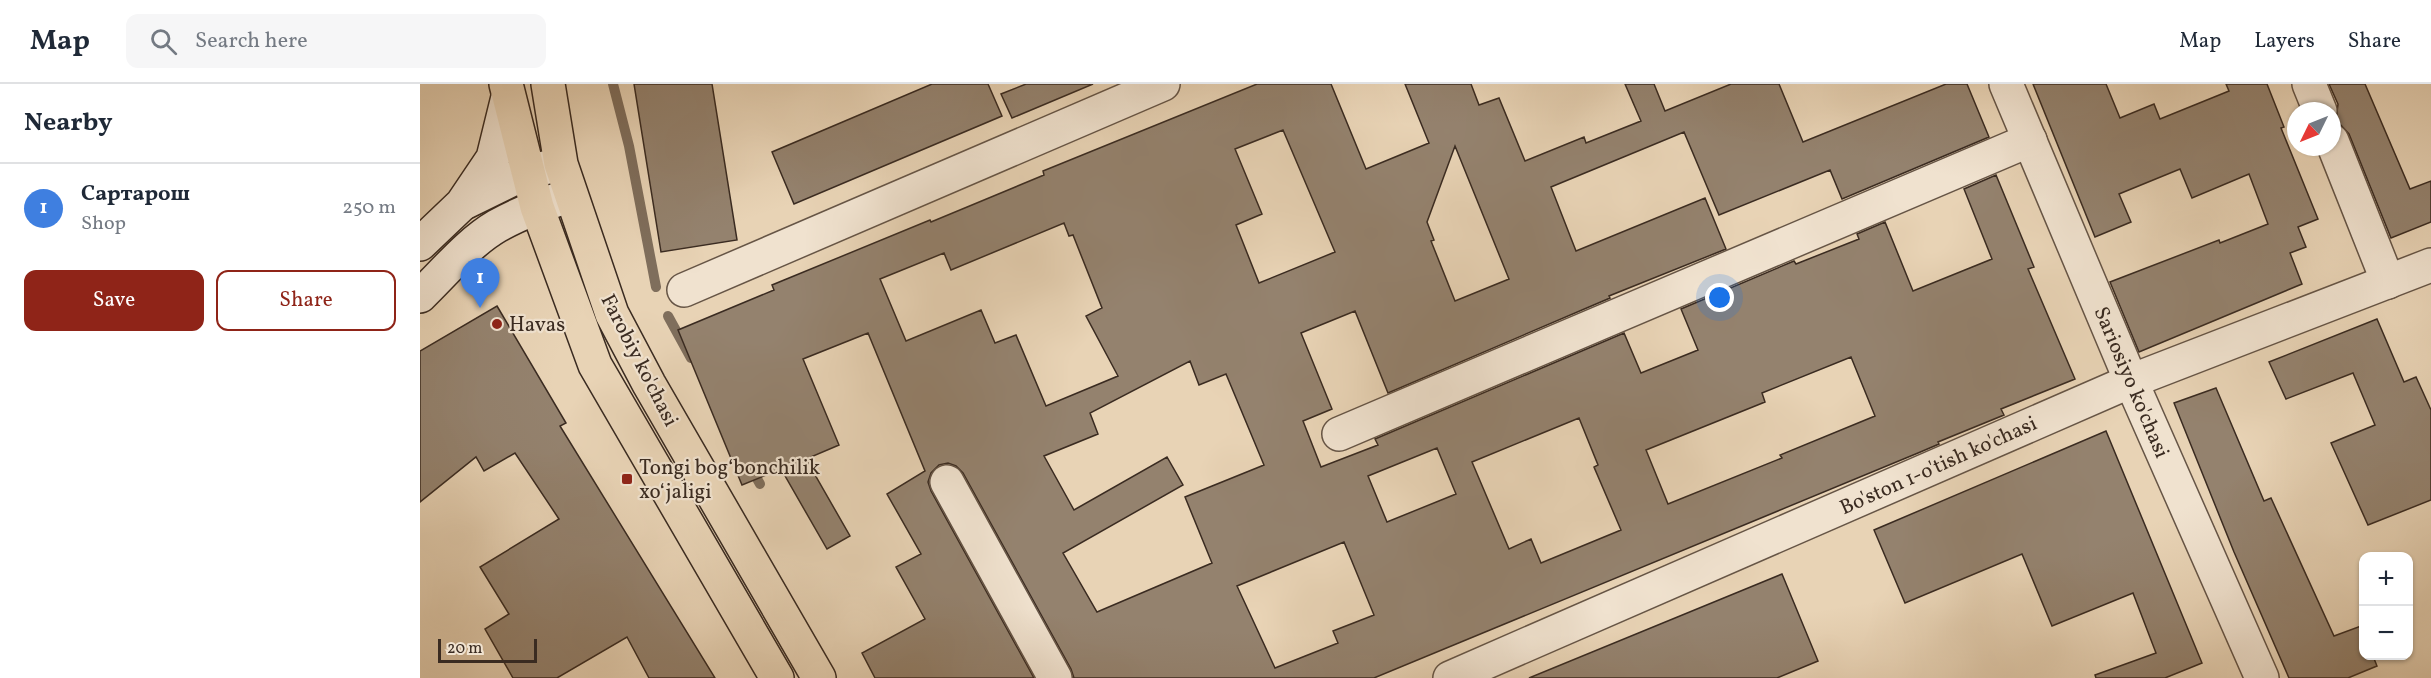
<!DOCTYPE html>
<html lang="en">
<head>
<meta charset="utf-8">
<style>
  body { margin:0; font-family:Vollkorn,serif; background:#f6f6f7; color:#1f2937 }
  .controls { position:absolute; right:18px; bottom:18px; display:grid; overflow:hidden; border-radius:12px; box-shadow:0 2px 4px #0004 }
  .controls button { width:54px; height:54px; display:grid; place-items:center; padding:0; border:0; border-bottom:2px solid #e0e1e3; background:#fff; color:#1f2937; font:30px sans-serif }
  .compass { position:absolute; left:1867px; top:18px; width:54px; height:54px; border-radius:50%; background:#fff; box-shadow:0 2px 4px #0004; rotate:227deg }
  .scale { position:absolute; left:18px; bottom:15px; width:99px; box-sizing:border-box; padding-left:6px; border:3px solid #3a2b21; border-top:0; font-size:16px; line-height:21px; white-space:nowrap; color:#3a2b21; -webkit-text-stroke:4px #f0e2cf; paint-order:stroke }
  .you { position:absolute; left:1300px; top:214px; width:21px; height:21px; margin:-15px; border:4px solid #fff; border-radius:50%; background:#1a73e8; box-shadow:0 0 0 9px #1a73e833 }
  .badge { display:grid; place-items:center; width:39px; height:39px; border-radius:50%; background:#8f2418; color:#fff; font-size:20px; font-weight:700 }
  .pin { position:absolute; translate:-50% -50px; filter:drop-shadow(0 2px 3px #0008) }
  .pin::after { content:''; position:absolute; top:32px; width:21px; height:18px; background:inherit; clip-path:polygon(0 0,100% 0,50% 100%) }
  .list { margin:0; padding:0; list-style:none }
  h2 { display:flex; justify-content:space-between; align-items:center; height:78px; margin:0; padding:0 24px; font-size:26px }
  h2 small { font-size:20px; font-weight:400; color:#747a83 }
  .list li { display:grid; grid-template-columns:39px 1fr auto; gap:18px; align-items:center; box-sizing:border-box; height:90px; padding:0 24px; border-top:2px solid #e0e1e3 }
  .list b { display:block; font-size:22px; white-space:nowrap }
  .list p { margin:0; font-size:20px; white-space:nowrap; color:#747a83 }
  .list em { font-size:20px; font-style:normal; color:#747a83 }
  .actions { display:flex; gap:12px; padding:18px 24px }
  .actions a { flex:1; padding:14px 0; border:2px solid #8f2418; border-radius:12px; text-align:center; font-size:21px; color:#8f2418 }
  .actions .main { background:#8f2418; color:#fff }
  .icon { flex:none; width:33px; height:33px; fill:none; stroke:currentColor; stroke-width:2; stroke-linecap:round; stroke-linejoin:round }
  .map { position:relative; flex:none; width:2011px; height:594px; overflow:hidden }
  header { display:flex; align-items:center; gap:36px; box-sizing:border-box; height:84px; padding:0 30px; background:#fff; border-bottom:2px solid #e0e1e3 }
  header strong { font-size:28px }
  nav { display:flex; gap:33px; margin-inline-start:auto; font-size:21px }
  .search { width:420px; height:54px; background:#f6f6f7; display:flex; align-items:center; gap:15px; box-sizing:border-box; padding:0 21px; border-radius:12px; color:#747a83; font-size:22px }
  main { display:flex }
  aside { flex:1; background:#fff }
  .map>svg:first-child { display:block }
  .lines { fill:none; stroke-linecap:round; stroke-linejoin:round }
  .stream { stroke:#7f6e5c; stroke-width:10 }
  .building { fill:#94826e; stroke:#3a2b21; stroke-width:1.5; fill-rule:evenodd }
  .minor-casing { stroke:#665546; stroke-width:36 }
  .secondary-casing { stroke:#3a2b21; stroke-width:36 }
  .primary-casing { stroke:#3a2b21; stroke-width:36 }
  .minor { stroke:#f0e2cf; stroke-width:33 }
  .secondary { stroke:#f0e2cf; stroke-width:33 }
  .primary { stroke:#e8d3b5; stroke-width:33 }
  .poi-dot { fill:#8f2418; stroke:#f0e2cf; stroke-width:2 }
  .labels { text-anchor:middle; stroke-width:4.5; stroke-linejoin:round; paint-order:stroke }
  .poi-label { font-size:21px; fill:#3a2b21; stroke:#f0e2cf; text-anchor:start }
  .street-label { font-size:21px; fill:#3a2b21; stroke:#f0e2cf }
</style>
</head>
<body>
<header>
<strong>Map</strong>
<div class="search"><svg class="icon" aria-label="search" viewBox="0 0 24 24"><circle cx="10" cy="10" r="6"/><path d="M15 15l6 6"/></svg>Search here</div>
<nav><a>Map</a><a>Layers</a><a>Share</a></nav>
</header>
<main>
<aside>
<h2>Nearby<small></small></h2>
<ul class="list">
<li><span class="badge" style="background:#3f7fe0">1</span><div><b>Сартарош</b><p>Shop</p></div><em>250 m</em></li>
</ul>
<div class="actions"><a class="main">Save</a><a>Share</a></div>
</aside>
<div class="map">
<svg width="2011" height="594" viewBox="0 0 2011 594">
  <rect width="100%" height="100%" fill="#e8d3b5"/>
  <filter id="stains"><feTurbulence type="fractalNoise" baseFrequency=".00333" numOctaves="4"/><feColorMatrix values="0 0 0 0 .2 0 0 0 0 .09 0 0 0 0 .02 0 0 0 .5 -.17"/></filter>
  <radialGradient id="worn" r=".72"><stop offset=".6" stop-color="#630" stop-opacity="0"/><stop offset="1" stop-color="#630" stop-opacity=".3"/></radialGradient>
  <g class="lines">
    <g class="stream">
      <path d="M193,0L209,62L236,203"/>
      <path d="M248,232L271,274"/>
      <path d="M330,382L340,400"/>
    </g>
  </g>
  <g class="building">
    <path d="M214,0H292L317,156L241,168Z"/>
    <path d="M512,0H568L582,32L374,120L352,68Z"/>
    <path d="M606,0H673L592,34L581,10Z"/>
    <path d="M837,0H911L946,85L1009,59L985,0H1051L1059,21L1079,14L1105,77L1164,53L1166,59L1221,37L1205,0H1234L1245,27L1311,0H1359L1383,58L1526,0H1547L1569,53L1422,115L1410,86L1299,131L1264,48L1131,103L1156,167L1285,114L1306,165L1189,212L1190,214L968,309L935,227L881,249L912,325L883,337L901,383L958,361L955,355L1204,249L1221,289L1278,266L1261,225L1374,177L1376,180L1439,155L1437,150L1465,138L1493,207L1572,175L1544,105L1576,91L1614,183L1608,185L1655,295L1581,325L1584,331L1518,358L1519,360L1498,369L954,594H654L651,585L543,389L536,382L528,379L519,381L511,389L508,398L511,407L614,594H455L442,569L505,535L476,483L501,470L467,410L505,387L448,249L383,275L419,361L386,375L430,452L407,465L361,385L322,401L258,246L354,206L352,201L510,136L511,138L624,91L623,87ZM863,46L915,168L839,199L816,141L842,130L815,65ZM1035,62L1089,195L1035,217L1011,157L1014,156L1007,138ZM644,139L649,152L653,151L682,224L666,232L698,292L626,322L596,251L575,259L561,226L486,257L460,195L524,169L531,186ZM1431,273L1455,332L1360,371L1362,374L1248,420L1226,366L1345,318L1342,309ZM770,277L779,301L806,290L844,381L765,413L792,479L677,528L643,469L763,401L747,373L654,426L624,372L678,350L670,329ZM1159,334L1178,381L1174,383L1201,446L1121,479L1111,455L1089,465L1052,378ZM1017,364L1036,410L967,438L948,392ZM924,458L954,531L913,547L918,559L855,584L817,502Z"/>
    <path d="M1613,0H1686L1700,34L1734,20L1740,35L1809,7L1806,0H1847L1864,43L1861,44L1898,135L1878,143L1886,163L1870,169L1882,200L1719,268L1690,198L1799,156L1800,159L1848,140L1829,90L1772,114L1760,85L1699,110L1711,138L1675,153Z"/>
    <path d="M1909,0H1945L1990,105L2011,97V138L1971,154L1929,50L1916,36L1918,20Z"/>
    <path d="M77,222L146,339L140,342L295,594H229L207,553L137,594H93L65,545L89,530L60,483L139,435L95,369L64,387L56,373L0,418V267Z"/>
    <path d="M1957,235L1984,298L1996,293L2011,326V416L1948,441L1911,359L1955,341L1933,289L1866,315L1849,278Z"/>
    <path d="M1796,304L1844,417L1851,414L1914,552L1941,542L1944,572H1953L1957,582L1928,594H1869L1814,468L1754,319Z"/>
    <path d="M1686,347L1782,579L1745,594H1676L1675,591L1736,569L1713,509L1632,542L1602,470L1485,519L1454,446Z"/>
    <path d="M1362,490L1398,577L1357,594H1109Z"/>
  </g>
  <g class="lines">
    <defs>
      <g id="minor">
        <path d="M1586,0L1711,297L1842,594"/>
        <path d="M1889,0L1900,27"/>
        <path d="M1912,57L1968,198"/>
        <path d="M264,206L743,0"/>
        <path d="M919,350L1610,56"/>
        <path d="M527,398L635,594"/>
        <path d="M1030,594L1711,297L2011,181"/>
      </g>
      <g id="secondary">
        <path d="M46,118L107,88L137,81"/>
        <path d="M0,160L42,120L73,74L88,13"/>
        <path d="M0,212C24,189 48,159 77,142C100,129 125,120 150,111"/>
      </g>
      <g id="primary">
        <path d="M86,0L117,123L175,281L357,594"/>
        <path d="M128,0L141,80L192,230L229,300L399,594"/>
      </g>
    </defs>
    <use href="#minor" class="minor-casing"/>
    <use href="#secondary" class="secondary-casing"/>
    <use href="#primary" class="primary-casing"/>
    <use href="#minor" class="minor"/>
    <use href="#secondary" class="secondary"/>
    <use href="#primary" class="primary"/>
  </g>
  <g class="poi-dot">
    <circle cx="77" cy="240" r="6"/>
    <rect x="201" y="389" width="12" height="12" rx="3"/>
  </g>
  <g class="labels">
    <g class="poi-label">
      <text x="89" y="247">Havas</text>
      <text x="219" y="390">Tongi bog‘bonchilik<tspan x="219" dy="24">xo‘jaligi</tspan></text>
    </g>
    <g class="street-label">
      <text transform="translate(220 276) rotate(63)" y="7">Farobiy ko'chasi</text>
      <text transform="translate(1712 298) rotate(67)" y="7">Sariosiyo ko'chasi</text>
      <text transform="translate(1518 381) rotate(-24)" y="7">Bo'ston 1-o'tish ko'chasi</text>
    </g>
  </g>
  <rect width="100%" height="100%" filter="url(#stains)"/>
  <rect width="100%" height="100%" fill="url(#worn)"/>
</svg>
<div class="controls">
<button>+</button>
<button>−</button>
</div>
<svg class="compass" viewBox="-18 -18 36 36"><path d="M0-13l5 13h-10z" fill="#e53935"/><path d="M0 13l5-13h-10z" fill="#747a83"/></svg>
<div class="scale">20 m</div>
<div class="you"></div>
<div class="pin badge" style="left:60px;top:224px;background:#3f7fe0">1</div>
</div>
</main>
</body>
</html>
